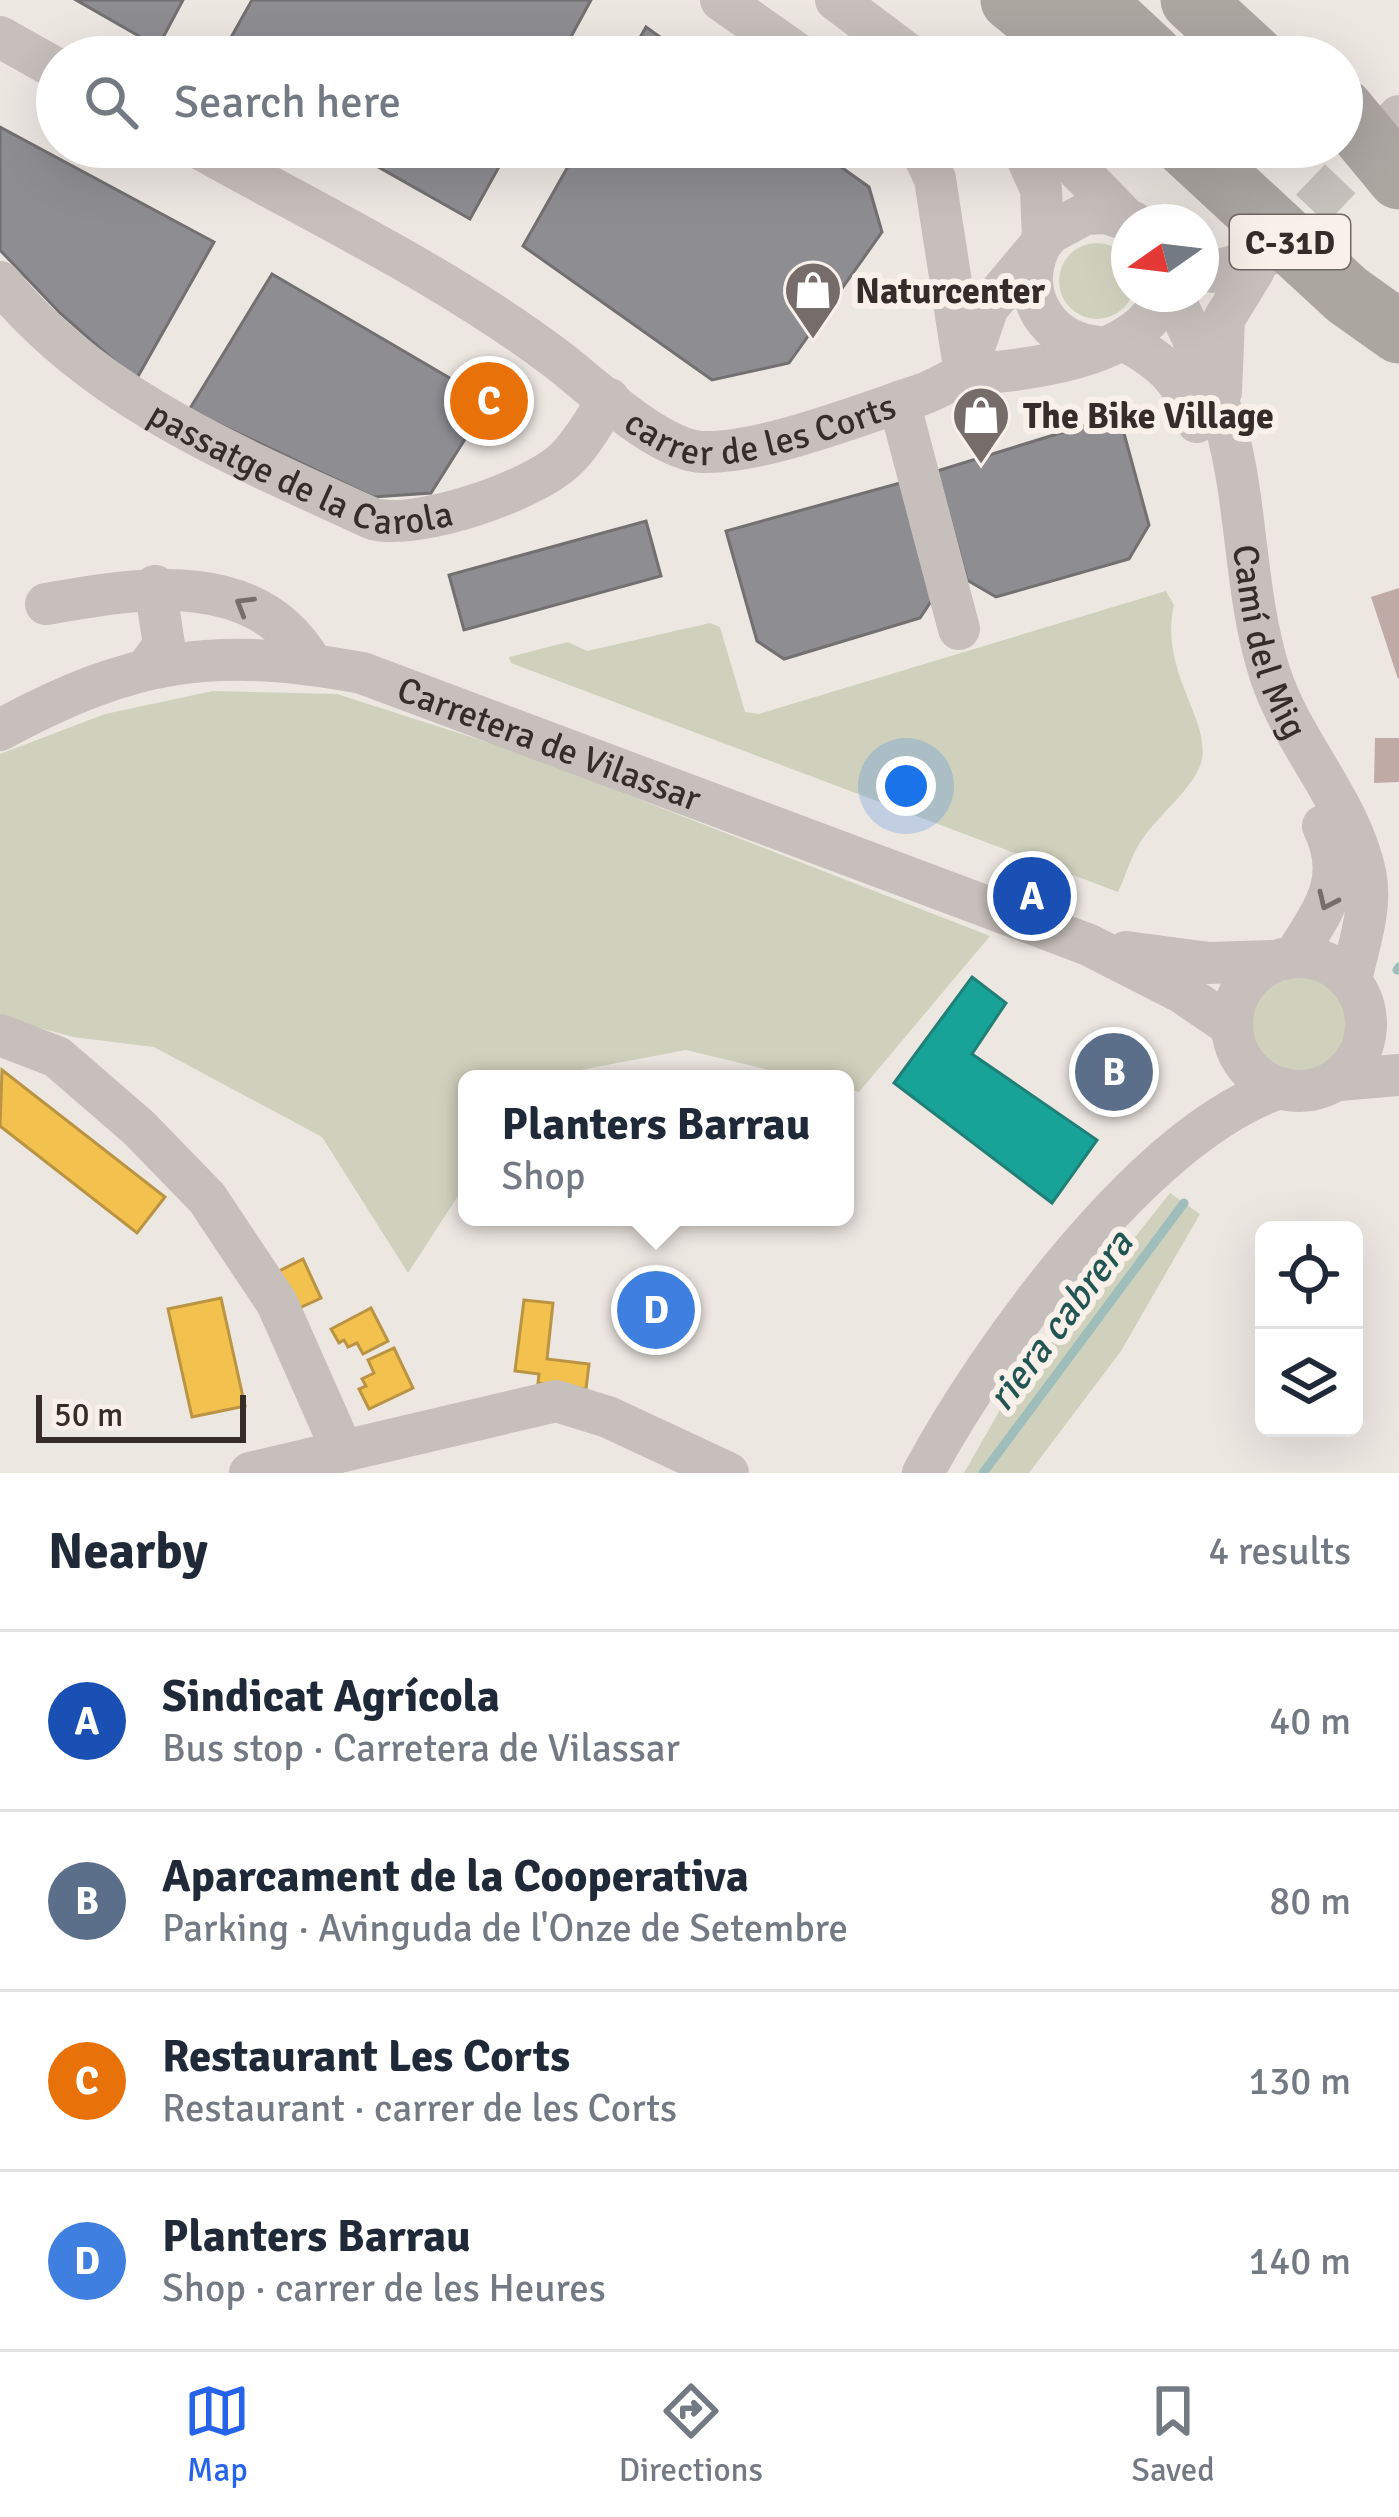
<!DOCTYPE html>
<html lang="en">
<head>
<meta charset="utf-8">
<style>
  body { margin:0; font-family:Signika,sans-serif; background:#f6f6f7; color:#1f2937 }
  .controls { position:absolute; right:36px; bottom:36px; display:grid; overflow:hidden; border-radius:18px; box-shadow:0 12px 48px #0002 }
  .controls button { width:108px; height:108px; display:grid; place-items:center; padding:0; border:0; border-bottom:3px solid #e0e1e3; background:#fff; color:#1f2937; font:60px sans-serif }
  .compass { position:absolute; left:1111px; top:204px; width:108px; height:108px; border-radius:50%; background:#fff; box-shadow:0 12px 48px #0002; rotate:256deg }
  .scale { position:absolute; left:36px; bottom:30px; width:210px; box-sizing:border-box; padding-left:12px; border:6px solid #362c29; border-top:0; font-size:33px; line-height:42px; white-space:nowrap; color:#362c29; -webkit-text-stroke:9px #f9f0ea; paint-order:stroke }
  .you { position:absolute; left:906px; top:786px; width:42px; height:42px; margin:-30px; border:9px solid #fff; border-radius:50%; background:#1a73e8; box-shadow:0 0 0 18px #1a73e833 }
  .badge { display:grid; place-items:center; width:78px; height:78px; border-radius:50%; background:#2563eb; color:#fff; font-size:39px; font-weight:700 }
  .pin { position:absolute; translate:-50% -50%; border:6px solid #fff; box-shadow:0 3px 12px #0006 }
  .popup { position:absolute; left:458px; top:1070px; width:396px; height:156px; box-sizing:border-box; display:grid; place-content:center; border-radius:18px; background:#fff; filter:drop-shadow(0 3px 9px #0005); font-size:39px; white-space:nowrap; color:#747a83 }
  .popup b { font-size:45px; color:#1f2937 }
  .popup::after { content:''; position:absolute; left:50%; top:100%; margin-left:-24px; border:24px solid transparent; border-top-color:#fff }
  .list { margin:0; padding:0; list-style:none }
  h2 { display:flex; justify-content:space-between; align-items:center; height:156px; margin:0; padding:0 48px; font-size:51px }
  h2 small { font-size:39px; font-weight:400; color:#747a83 }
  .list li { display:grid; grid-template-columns:78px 1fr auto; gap:36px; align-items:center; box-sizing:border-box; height:180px; padding:0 48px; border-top:3px solid #e0e1e3 }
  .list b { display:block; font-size:45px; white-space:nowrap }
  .list p { margin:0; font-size:39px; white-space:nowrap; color:#747a83 }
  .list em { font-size:39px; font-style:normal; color:#747a83 }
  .icon { flex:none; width:66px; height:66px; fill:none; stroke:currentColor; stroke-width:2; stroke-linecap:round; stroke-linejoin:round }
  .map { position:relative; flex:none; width:1399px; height:1473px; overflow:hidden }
  .search { position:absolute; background:#fff; box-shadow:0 12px 48px #0002; left:36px; right:36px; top:36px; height:132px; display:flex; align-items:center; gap:30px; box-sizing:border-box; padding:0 42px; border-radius:66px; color:#747a83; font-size:45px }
  .sheet { height:876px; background:#fff }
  nav { display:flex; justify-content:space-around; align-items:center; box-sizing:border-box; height:168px; border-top:3px solid #e0e1e3; background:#fff; font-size:33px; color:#747a83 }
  nav a { display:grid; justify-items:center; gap:6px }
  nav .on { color:#2563eb }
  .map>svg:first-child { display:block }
  .green { fill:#d0d1bd }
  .homes { fill:#f2c14e; stroke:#ba9443; stroke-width:3 }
  .public { fill:#17a398; stroke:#207f77; stroke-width:3 }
  .industry { fill:#8d8d92; stroke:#737072; stroke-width:3 }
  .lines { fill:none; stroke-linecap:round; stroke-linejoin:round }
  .stream { stroke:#9fbebb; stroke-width:9 }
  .building { fill:#bfaaa5 }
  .minor-tunnel { stroke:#c8c2bd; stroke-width:42; stroke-dasharray:42 21; stroke-linecap:butt }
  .minor { stroke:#c6bfbb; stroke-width:42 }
  .highway { stroke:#aca6a1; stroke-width:63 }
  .oneway { stroke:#776e6b }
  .labels { text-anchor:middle; stroke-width:12; stroke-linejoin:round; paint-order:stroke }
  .shield { fill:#f9f0ea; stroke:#706763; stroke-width:3 }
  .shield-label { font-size:33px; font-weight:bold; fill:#362c29 }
  .poi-label { font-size:36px; font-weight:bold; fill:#362c29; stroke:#f9f0ea; text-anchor:start }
  .street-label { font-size:36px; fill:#362c29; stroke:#f9f0ea }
  .water-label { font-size:39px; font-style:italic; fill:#215654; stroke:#f9f0ea }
</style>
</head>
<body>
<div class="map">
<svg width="1399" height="1473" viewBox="0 0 1399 1473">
  <rect width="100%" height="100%" fill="#ede7e2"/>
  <g class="green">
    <circle cx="1097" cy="281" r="38"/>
    <path d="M1166,591L1174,605C1159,670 1209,717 1202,759C1197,786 1157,816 1141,841C1131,856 1126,875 1118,892L511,663L509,657L568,642L587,651L710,623L720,627L745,712L759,714Z"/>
    <path d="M213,691L337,694L515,751L990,936L859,1092L845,1088V1079H807L686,1050L533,1079H467V1182L408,1273L322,1137L154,1047L73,1037L0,1017V754L105,714Z"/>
    <circle cx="1299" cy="1022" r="49"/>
    <path d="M1170,1193L1200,1214L1121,1351L1029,1473H964L1005,1401Z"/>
  </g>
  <g class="homes">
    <path d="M2,1070L165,1197L137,1233L0,1126Z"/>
    <path d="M303,1259L321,1298L295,1310L277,1272Z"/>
    <path d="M221,1298L245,1406L192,1417L168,1309Z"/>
    <path d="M524,1300L553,1303L547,1359L589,1364L586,1389L538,1383L539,1374L515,1371Z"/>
    <path d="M371,1308L388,1341L363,1354L357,1343L348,1347L344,1340L339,1343L331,1329Z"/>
    <path d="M394,1348L413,1388L369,1409L359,1389L366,1386L362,1379L374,1373L368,1360Z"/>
  </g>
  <path class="public" d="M972,977L1006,1003L972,1054L1097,1140L1052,1203L894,1083Z"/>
  <g class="industry">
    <path d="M76,0H183L158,47Z"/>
    <path d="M252,0H591L560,57H220Z"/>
    <path d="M646,27L688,57H629Z"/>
    <path d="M0,127L214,242L136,380L60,313L0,250Z"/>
    <path d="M343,147H510L470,219Z"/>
    <path d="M579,147H813L869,187L882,232L789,363L712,380L523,246Z"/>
    <path d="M272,274L489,401L431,493L373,497L189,410Z"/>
    <path d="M1119,415L1149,525L1129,559L996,597L967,580L937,471Z"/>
    <path d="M907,481L938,591L920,618L784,659L757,641L726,531Z"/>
    <path d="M646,521L661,576L464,630L449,575Z"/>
  </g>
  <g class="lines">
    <g class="stream">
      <path d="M1397,970L1399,967"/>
      <path d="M983,1473L1184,1203"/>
    </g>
  </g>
  <g class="building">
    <path d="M1399,588V678L1398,679L1371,597Z"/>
    <path d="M1375,738H1399V782L1374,783Z"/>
  </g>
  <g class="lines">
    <path class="minor-tunnel" d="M1268,255L1390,126"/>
    <g class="minor">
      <path d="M721,0L802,57"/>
      <path d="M836,0L912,57"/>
      <path d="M0,37L57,69"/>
      <path d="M1391,125L1399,116"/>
      <path id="s1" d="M197,147C318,215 447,276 558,360C593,387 660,451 703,452C762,454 865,413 923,394C940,388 956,375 973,374C1030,370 1145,356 1163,294"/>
      <path d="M920,147L935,179L964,367"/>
      <path d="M1022,147L1041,189L1043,241"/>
      <path d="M1056,147L1125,218"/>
      <path d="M1038,250C1019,297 1048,342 1098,347"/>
      <path d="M1201,269L1213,272L1266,256"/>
      <path id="s2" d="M0,282C96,400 239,457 373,519C418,530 531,492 565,460C583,443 595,419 609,399"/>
      <path id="s3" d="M1172,294C1189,329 1207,367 1219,404C1249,490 1242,587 1270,674C1293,744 1349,800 1365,872C1373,907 1358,946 1351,980"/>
      <path d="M1125,341C1163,361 1184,381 1197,422"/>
      <path d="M965,374L988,307L1050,233L1085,214L1106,213L1133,222"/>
      <path d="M1221,392L1224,319L1254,270"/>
      <path d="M899,402L959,629"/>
      <path d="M46,604C139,588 256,566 312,664"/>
      <path d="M148,667L164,645L155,586"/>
      <path id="s4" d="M0,730C133,658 214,646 362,673L1089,945L1181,992L1231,1026"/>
      <path d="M1126,952L1209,963L1272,961"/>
      <path d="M1295,956C1323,910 1349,880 1323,826"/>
      <circle cx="1299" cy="1024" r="67"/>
      <path d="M0,1035L57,1057L139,1128L207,1198L277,1303L335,1434"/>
      <path d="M1339,1080L1399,1075"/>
      <path d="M250,1473L556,1401L608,1417L728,1473"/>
      <path d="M923,1473C989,1350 1143,1136 1277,1089"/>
    </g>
    <g class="highway">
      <path d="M1012,0L1083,57"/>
      <path d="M1092,0L1153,57"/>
      <path d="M1192,0L1254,57"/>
      <path d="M1342,109L1399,178"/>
      <path d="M1187,147L1347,295L1399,332"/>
    </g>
  </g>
  <defs><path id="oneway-chevron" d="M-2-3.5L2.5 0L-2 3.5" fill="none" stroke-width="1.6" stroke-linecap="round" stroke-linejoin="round" transform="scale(3)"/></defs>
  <g class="oneway">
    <use href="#oneway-chevron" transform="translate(244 605) rotate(-149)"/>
    <use href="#oneway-chevron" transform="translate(1327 901) rotate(115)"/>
  </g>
  <defs>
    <symbol id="shop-pin" viewBox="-11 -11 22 30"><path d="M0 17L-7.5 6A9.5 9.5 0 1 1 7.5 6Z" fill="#766d6a" stroke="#f9f0ea"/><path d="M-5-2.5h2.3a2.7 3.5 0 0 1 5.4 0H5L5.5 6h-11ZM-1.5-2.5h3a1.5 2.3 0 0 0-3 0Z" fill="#fff"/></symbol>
  </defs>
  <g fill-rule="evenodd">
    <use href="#shop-pin" x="780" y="257" width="66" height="90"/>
    <use href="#shop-pin" x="948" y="382" width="66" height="90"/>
  </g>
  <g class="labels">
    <rect class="shield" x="1230" y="215" width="120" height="54" rx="9"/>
    <g class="shield-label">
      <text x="1290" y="254">C-31D</text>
    </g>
    <g class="poi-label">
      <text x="855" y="303">Naturcenter</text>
      <text x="1023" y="428">The Bike Village</text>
    </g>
    <g class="street-label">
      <text dy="13" stroke="none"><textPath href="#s1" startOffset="651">carrer de les Corts</textPath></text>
      <text dy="13" stroke="none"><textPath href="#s2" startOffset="363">passatge de la Carola</textPath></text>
      <text dy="13" stroke="none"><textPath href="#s3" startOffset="363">Camí del Mig</textPath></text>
      <text dy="13" stroke="none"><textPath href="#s4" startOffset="576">Carretera de Vilassar</textPath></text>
    </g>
    <g class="water-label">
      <text transform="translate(1059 1320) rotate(-53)" y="14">riera cabrera</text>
    </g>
  </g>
</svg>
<div class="controls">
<button><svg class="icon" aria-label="locate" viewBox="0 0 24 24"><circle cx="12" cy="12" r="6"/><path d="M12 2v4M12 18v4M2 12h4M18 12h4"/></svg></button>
<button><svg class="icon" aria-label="layers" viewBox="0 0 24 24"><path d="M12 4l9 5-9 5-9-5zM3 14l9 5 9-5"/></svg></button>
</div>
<svg class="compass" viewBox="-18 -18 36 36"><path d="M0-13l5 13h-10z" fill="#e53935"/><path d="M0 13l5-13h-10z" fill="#747a83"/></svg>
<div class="scale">50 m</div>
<div class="you"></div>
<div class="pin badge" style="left:1032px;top:896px;background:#1a4fb4">A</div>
<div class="pin badge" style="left:1114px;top:1072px;background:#5c6f8a">B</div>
<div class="pin badge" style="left:489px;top:401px;background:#e8710a">C</div>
<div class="pin badge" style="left:656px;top:1310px;background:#3f7fe0">D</div>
<div class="popup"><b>Planters Barrau</b>Shop</div>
<div class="search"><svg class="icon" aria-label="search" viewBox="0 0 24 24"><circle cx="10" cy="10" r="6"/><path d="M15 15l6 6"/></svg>Search here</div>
</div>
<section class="sheet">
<h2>Nearby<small>4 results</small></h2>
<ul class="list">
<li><span class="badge" style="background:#1a4fb4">A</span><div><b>Sindicat Agrícola</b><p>Bus stop · Carretera de Vilassar</p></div><em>40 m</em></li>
<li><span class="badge" style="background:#5c6f8a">B</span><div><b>Aparcament de la Cooperativa</b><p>Parking · Avinguda de l'Onze de Setembre</p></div><em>80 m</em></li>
<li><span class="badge" style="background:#e8710a">C</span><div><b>Restaurant Les Corts</b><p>Restaurant · carrer de les Corts</p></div><em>130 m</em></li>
<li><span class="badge" style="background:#3f7fe0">D</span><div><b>Planters Barrau</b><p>Shop · carrer de les Heures</p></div><em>140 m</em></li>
</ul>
</section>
<nav>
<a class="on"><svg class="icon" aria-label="map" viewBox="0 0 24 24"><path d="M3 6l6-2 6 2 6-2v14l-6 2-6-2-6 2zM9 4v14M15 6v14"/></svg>Map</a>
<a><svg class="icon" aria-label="directions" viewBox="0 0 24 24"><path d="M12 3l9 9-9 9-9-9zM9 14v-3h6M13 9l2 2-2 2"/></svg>Directions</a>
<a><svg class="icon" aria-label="saved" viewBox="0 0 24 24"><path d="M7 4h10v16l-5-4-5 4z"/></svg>Saved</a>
</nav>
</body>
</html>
